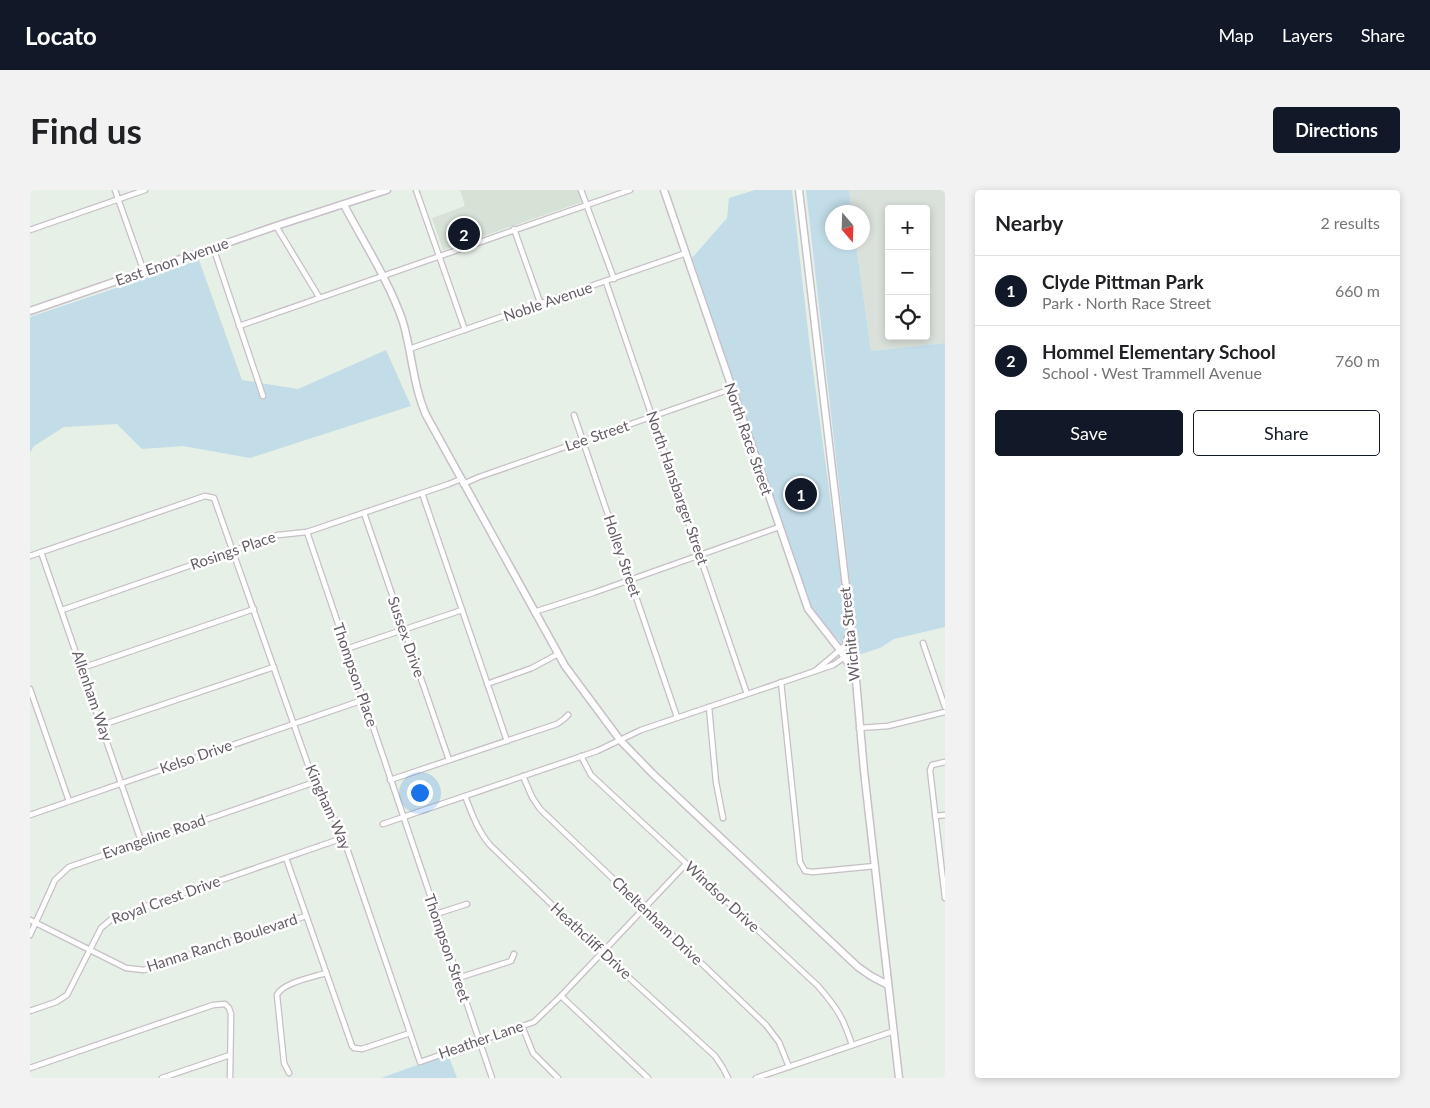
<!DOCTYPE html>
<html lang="en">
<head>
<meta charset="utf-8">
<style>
  body { margin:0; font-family:Lato,sans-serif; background:#f2f2f2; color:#202124 }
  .controls { position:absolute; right:15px; top:15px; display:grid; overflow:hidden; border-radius:5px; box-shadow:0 2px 8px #0003 }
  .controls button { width:45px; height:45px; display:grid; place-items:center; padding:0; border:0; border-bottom:1px solid #e0e0e0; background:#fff; color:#202124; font:25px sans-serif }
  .compass { position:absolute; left:795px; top:15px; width:45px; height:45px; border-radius:50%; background:#fff; box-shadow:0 2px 8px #0003; rotate:161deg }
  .you { position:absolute; left:389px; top:602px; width:18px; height:18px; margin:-12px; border:4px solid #fff; border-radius:50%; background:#1a73e8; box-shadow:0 0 0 8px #1a73e833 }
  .badge { display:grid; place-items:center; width:32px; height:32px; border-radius:50%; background:#111827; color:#fff; font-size:16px; font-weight:700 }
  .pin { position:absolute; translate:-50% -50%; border:2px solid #fff; box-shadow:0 1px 5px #0006 }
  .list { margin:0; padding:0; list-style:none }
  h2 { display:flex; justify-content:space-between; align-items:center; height:65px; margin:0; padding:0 20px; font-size:21px }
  h2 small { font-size:16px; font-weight:400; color:#757577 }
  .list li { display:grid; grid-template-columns:32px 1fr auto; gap:15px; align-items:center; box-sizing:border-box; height:70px; padding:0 20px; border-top:1px solid #e0e0e0 }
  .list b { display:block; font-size:19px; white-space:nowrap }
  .list p { margin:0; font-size:16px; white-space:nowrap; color:#757577 }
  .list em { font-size:16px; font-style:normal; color:#757577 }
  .actions { display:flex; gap:10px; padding:15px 20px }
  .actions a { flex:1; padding:11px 0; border:1px solid #111827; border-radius:5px; text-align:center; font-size:18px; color:#111827 }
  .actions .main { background:#111827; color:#fff }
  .icon { flex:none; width:28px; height:28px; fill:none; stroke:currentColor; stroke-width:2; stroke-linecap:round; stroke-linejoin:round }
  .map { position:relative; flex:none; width:915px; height:888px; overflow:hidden; border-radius:5px }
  header { display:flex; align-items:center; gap:30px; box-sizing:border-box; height:70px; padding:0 25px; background:#111827; color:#fff }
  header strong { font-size:24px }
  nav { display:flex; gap:28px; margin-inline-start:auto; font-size:18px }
  .intro { display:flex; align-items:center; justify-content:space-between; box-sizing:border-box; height:120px; padding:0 30px }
  h1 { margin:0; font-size:35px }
  .button { padding:12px 22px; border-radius:5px; background:#111827; color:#fff; font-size:18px; font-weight:700 }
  main { display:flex; gap:30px; padding:0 30px }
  aside { flex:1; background:#fff; border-radius:5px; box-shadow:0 2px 8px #0003 }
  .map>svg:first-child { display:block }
  .industrial { fill:#dae1da; fill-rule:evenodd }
  .education { fill:#d7e2d7 }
  .green { fill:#c2dde8 }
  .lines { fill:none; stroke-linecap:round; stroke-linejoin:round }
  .street-casing { stroke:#c6bfc6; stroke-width:7 }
  .secondary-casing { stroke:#c8c0c9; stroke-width:9 }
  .street { stroke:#fff; stroke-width:4.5 }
  .secondary { stroke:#fff; stroke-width:6 }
  .labels { text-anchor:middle; stroke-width:5; stroke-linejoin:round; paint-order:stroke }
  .street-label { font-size:15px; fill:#655d66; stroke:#fff }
</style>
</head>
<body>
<header>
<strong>Locato</strong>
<nav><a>Map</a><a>Layers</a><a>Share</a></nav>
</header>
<div class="intro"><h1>Find us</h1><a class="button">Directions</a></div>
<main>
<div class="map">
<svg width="915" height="888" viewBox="0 0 915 888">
  <rect width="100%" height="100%" fill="#e6f0e6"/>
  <path class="industrial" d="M819,0H915V153L841,161L826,53L832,52V22H822ZM859,19H896V146H859Z"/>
  <path class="education" d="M430,0H548L552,12L413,60L402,28L435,16Z"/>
  <g class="green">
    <path d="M725,0H762L780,158L818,440L814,454H812L786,426L780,414L662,68L697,28L699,8Z"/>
    <path d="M776,0H819L822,22H802V52L826,53L841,161L915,153V437L864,449L850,458L828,465Z"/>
    <path d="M169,70L212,190L268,199L356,160L381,216L220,268L153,256L112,259L87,234L34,237L4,256L0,263V127Z"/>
    <path d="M418,864L427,888H351Z"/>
  </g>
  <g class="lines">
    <defs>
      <g id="street">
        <path d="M85,0L114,82"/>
        <path d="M386,0L435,140"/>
        <path d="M551,0L584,89"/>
        <path d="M246,36L289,107"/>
        <path d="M484,39L511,115"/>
        <path d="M0,40L115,0"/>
        <path d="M183,57L233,206"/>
        <path d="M576,92L717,504"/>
        <path d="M209,136L600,0"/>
        <path d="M379,159L656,63"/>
        <path d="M544,225L647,527"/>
        <path d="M433,294L449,287L701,199"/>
        <path d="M392,303L477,551"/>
        <path d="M334,323L419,570"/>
        <path d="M277,342L462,888"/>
        <path d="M11,362L111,651"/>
        <path d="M0,366L175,306L184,308L289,606L309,635L390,872L504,832L531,806L656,674"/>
        <path d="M32,420L248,345L277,342L419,294L431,289"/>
        <path d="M504,422L563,403L749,337"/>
        <path d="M893,453L915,517"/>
        <path d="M316,459L432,420"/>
        <path d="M52,478L224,419"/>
        <path d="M785,481L810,460"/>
        <path d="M751,492L770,672L775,681L783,682L845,676"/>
        <path d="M457,494L502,478L528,464"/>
        <path d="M0,499L39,611"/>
        <path d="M679,517L686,592L693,628"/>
        <path d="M72,535L244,477"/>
        <path d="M829,538L858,536L915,522"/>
        <path d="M551,566L561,585L788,796C807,818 813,827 822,855"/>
        <path d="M915,572L902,575L900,580L915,708"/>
        <path d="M493,586L502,607L510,619L736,835L749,852L759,877"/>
        <path d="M360,590L527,534L534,529L538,525"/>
        <path d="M435,606C442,624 448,641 460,655L572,763L685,866L693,878L698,888"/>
        <path d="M0,625L333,510"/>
        <path d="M905,626L915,625"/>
        <path d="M353,634L567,561L611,540L803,475L815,467"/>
        <path d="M256,668L322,856L324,858L332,859L380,843"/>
        <path d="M406,724L437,714"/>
        <path d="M0,730L96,778L114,780L276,726"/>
        <path d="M0,745L25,690L39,677L285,592"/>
        <path d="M428,788L481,771L484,764"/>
        <path d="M531,806L618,888"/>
        <path d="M0,821L26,812L37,805L71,738L84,727L313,648"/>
        <path d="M492,836L503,863L528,888"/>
        <path d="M0,878L183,815L195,814L199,818L201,824L200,888"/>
        <path d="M259,883L254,873L247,805C252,793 283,787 296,783"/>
        <path d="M132,888L200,865"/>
        <path d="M726,888L864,841"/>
      </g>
      <g id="secondary">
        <path d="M634,0L778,419L810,460L824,483"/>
        <path d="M769,0L823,456L834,581L869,888"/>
        <path d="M314,15C334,53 359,91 373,132C382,163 383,195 396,225L535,476L590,550L622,583L828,777L841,786L858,795"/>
        <path d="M0,121L246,36L357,0"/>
        <path d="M810,460L816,456L819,443"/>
      </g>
    </defs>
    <use href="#street" class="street-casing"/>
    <use href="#secondary" class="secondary-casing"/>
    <use href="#street" class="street"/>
    <use href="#secondary" class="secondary"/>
  </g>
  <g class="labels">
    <g class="street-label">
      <text transform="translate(142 72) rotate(-19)" y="5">East Enon Avenue</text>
      <text transform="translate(518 112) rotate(-19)" y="5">Noble Avenue</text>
      <text transform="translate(567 246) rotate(-19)" y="5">Lee Street</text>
      <text transform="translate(718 249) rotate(71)" y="5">North Race Street</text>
      <text transform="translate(647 298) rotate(71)" y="5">North Hansbarger Street</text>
      <text transform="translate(203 361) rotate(-19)" y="5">Rosings Place</text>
      <text transform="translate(592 366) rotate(71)" y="5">Holley Street</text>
      <text transform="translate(820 444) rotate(-96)" y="5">Wichita Street</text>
      <text transform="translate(376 447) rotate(71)" y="5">Sussex Drive</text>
      <text transform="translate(325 485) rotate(71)" y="5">Thompson Place</text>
      <text transform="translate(62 506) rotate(71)" y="5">Allenham Way</text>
      <text transform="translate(166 567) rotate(-19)" y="5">Kelso Drive</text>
      <text transform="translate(298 617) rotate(66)" y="5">Kingham Way</text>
      <text transform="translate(124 647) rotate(-19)" y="5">Evangeline Road</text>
      <text transform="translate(692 707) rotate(43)" y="5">Windsor Drive</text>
      <text transform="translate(136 710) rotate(-20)" y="5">Royal Crest Drive</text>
      <text transform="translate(627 731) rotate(44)" y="5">Cheltenham Drive</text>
      <text transform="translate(561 751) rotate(43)" y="5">Heathcliff Drive</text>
      <text transform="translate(192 753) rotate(-18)" y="5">Hanna Ranch Boulevard</text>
      <text transform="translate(417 758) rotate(71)" y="5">Thompson Street</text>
      <text transform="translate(451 850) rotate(-19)" y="5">Heather Lane</text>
    </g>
  </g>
</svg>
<div class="controls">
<button>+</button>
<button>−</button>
<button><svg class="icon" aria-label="locate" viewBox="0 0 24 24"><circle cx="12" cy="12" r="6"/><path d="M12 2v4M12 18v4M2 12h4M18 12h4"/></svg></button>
</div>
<svg class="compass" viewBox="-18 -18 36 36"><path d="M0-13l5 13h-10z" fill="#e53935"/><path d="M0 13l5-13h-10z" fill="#757577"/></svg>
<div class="you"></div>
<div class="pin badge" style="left:771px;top:304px">1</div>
<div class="pin badge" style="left:434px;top:44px">2</div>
</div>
<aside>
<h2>Nearby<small>2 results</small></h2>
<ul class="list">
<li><span class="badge">1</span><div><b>Clyde Pittman Park</b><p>Park · North Race Street</p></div><em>660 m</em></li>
<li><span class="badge">2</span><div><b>Hommel Elementary School</b><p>School · West Trammell Avenue</p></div><em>760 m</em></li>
</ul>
<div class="actions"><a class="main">Save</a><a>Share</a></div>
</aside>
</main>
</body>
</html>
